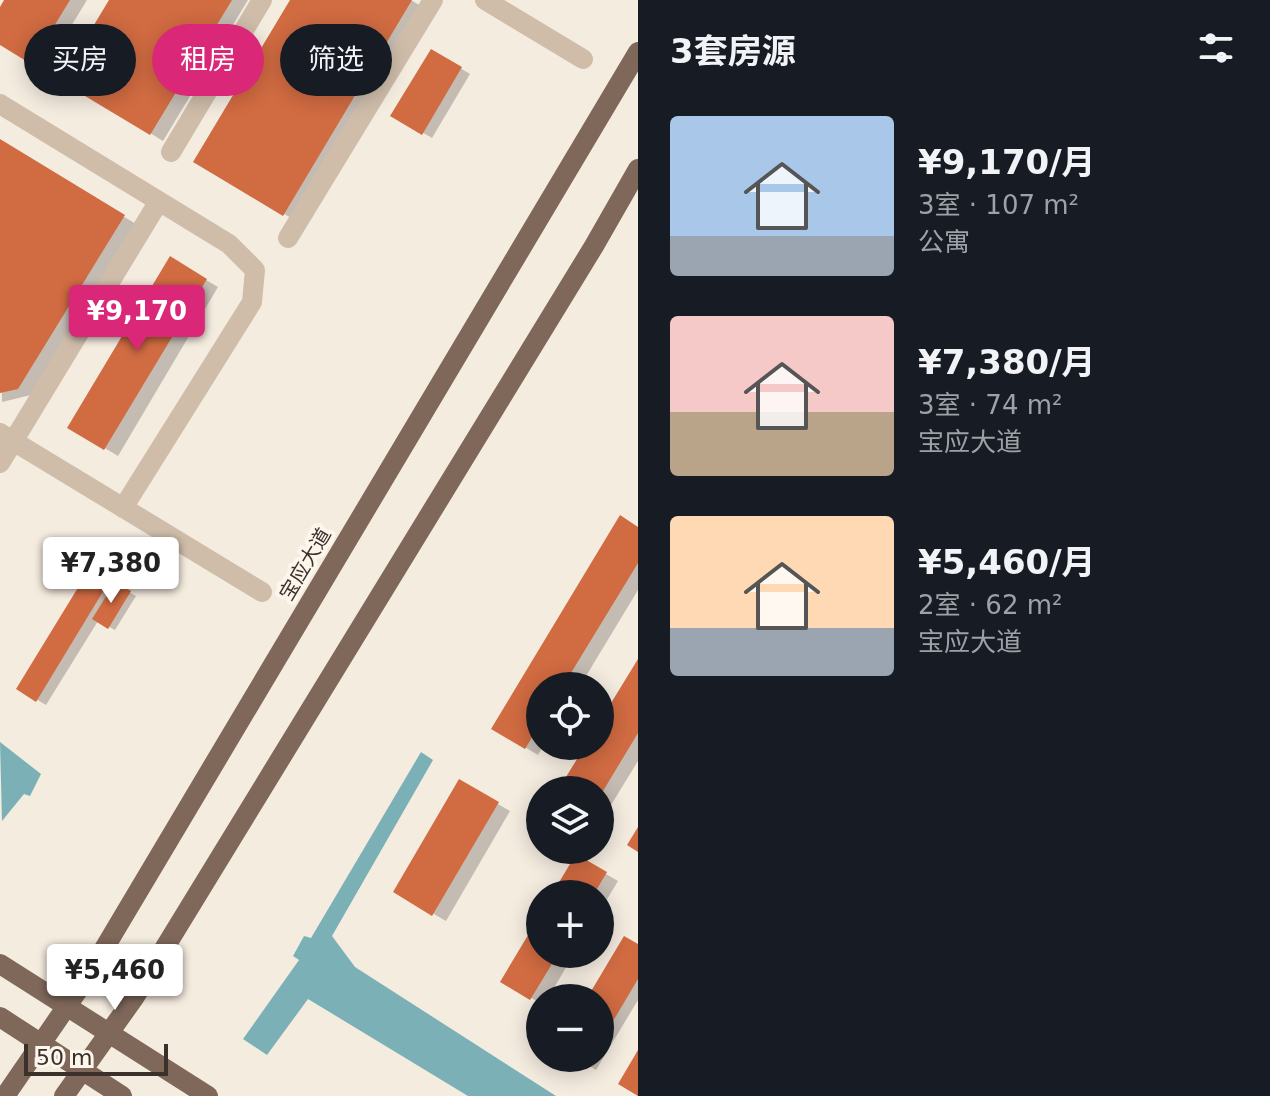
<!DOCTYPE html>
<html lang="zh">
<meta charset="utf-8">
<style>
:root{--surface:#171b24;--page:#242831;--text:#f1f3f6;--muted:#9ea1a6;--accent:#db2777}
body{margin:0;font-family:"DejaVu Sans","Noto Sans SC",sans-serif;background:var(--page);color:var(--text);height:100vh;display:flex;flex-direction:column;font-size:30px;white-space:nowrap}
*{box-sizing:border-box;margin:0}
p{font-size:26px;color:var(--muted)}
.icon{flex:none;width:44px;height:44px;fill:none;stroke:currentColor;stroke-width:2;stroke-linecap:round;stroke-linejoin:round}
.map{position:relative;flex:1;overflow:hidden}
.side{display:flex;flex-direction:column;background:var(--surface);width:632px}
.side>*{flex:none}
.guide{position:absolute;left:24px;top:24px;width:494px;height:72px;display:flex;gap:16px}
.buttons{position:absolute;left:526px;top:672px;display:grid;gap:16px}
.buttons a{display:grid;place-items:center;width:88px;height:88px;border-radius:50%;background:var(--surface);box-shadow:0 4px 20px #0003;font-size:40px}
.scale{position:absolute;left:24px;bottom:20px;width:144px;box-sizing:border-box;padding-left:8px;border:4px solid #3c302a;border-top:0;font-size:22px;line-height:28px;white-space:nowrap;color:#3c302a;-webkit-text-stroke:6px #fcf6ed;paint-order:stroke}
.price{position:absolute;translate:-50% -68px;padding:0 18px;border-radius:8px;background:#fff;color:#222;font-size:26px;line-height:52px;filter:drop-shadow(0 2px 4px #0008)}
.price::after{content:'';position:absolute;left:50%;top:48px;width:24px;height:18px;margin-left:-12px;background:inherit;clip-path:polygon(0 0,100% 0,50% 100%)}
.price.on{background:var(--accent);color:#fff}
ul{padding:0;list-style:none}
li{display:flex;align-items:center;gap:24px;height:200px;padding:0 32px}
li span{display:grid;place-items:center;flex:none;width:224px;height:160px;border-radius:8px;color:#555}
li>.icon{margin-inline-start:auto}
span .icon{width:96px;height:96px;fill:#fffc;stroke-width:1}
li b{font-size:34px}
h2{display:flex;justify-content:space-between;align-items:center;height:96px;padding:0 32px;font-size:34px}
.pill{padding:0 28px;border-radius:36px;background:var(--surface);box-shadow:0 4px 20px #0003;font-size:28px;line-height:72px}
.pill.on{background:var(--accent);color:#fff}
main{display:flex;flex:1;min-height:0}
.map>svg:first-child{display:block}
</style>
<main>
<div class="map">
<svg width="638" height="1096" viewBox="0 0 638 1096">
<rect width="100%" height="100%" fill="#f5ece0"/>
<path fill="#7bb1b6" d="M0,742l41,32 -11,22 -6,-2 -22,27z
M421,752l12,8 -101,176 23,31 201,129h-88l-160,-97 -41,56 -24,-16 56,-79 -6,-4 11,-20 7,2z"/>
<path fill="#0003" d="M6,0h81l-42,69 -45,-27v-32z
M111,0h137l-85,141 -100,-61z
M292,0h119l13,8 -128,213 -101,-60z
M432,51l38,23 -38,64 -39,-23z
M0,141l136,83 -105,171 -29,7z
M170,259l48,28 -100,169 -48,-29z
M638,528v62l-58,96h-40v60h3l-5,9 -45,-27z
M91,571l45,25 -21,34 -17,-9 -52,84 -27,-16z
M638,662v99l-38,62v-33h-40l27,-44h13v-21z
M460,782l50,29 -64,110 -50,-29z
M577,857l41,24 -18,30v-17h-45z
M540,919v35h34l-26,44h-8v5l-37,-22z
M638,946v54l-42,70 -20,-12h24v-60h-11z"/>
<path fill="#d16b42" d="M4,0h66l-39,64 -31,-19v-38z
M109,0h123l-82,135 -90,-54z
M290,0h122l-129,216 -90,-54z
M431,49l31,18 -40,68 -32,-19z
M0,139l125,76 -107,174 -18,4z
M170,256l37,23 -103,171 -37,-22z
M620,515l18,12v36l-75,123h-23v38l-15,25 -34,-20z
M90,568l20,12 -74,122 -20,-13z
M115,582l16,9 -23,38 -16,-10z
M638,659v74l-38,63v-6h-42l27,-44h15v-25z
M459,779l40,23 -67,114 -39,-24z
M638,827v25l-11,-7z
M576,854l31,18 -13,22h-42z
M540,915v39h18l-28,46 -30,-18z
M624,936l14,8v35l-38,64v-45h-13z
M638,1050v46l-20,-12z
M572,1058h19l-5,8z"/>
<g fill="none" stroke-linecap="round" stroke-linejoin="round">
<path stroke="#cfbdaa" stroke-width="20" d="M485,0l98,59
M0,104l229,140 26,26 -3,32 -129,206
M171,152l91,-152
M288,238l145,-238
M0,433l262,159
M0,463l159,-262"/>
<path stroke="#7f685a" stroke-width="20" d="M0,964l208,132
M0,1017l122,79
M5,1096l84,-122 549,-922
M64,1096l70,-98 460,-752 44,-77"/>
</g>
<g text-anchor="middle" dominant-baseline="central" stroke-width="8" stroke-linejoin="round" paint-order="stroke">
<g font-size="20" fill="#3c302a" stroke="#fcf6ed">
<text transform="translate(305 564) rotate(-59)">宝应大道</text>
</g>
</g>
</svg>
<div class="buttons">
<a><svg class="icon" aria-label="locate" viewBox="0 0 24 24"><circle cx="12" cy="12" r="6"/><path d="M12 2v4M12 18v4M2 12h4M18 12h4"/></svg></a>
<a><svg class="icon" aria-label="layers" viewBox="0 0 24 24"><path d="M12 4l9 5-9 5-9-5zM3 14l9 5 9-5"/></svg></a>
<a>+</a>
<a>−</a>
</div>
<div class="scale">50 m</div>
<b class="price on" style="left:137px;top:353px">¥9,170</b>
<b class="price" style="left:111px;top:605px">¥7,380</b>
<b class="price" style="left:115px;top:1012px">¥5,460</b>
<div class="guide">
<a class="pill">买房</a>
<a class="pill on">租房</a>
<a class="pill">筛选</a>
</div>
</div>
<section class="side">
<h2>3套房源<svg class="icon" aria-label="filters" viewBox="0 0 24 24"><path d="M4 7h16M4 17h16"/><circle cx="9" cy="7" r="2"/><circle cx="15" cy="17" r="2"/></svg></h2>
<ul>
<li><span style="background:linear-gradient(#a9c7e8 75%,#9aa5b1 0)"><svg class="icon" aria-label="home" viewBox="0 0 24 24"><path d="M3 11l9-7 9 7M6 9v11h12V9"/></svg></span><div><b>¥9,170/月</b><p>3室 · 107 m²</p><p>公寓</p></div></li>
<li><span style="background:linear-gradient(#f6c9c9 60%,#b9a48a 0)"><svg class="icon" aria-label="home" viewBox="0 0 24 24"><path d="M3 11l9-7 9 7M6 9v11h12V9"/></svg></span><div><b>¥7,380/月</b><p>3室 · 74 m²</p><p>宝应大道</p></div></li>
<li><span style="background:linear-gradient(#ffd9b3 70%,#9aa5b1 0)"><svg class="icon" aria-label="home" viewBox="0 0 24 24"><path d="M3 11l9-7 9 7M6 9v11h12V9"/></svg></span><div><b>¥5,460/月</b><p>2室 · 62 m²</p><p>宝应大道</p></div></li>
</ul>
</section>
</main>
